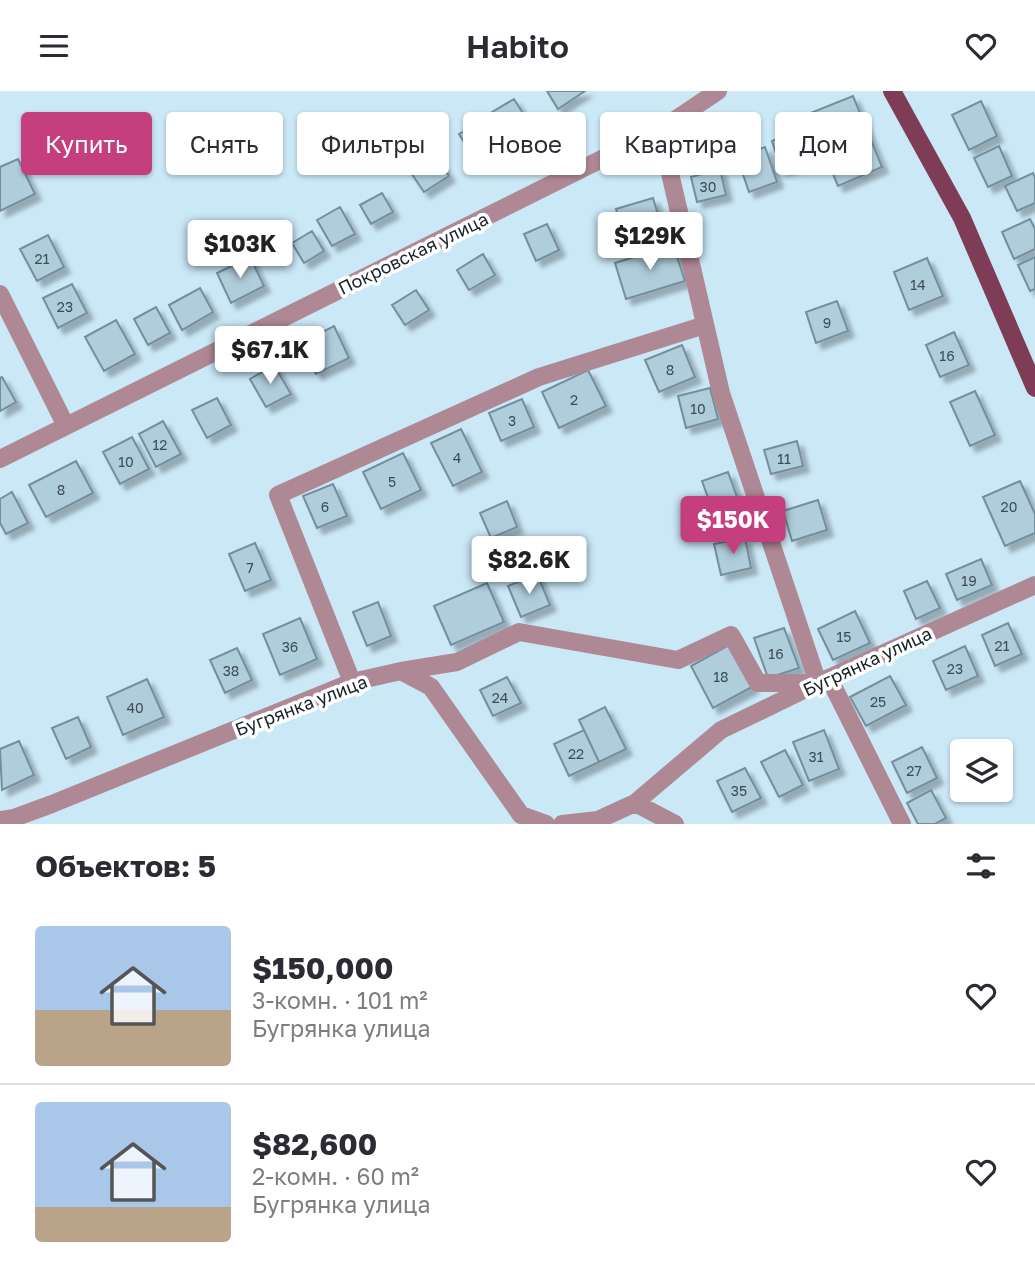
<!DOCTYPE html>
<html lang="ru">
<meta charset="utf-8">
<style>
:root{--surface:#fff;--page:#f7f7f7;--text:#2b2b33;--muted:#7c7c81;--line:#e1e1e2;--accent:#c53e7e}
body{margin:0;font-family:"Golos Text",sans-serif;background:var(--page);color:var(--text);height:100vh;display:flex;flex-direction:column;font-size:26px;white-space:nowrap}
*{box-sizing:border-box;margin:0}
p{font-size:23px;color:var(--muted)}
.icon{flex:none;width:38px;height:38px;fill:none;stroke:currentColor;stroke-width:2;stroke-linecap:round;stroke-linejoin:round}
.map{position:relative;height:733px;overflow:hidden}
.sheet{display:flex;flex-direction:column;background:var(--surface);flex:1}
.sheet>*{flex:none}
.guide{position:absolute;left:21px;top:21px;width:994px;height:63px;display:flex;gap:14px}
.controls{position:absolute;left:950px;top:648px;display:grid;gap:14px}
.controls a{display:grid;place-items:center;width:63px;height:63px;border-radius:7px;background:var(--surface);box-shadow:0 2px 5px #0004;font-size:35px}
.price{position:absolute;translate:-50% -60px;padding:0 16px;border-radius:7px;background:#fff;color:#222;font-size:23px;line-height:46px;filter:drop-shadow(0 2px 4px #0008)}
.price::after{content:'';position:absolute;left:50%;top:42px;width:21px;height:16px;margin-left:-10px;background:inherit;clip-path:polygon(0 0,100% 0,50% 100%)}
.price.on{background:var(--accent);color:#fff}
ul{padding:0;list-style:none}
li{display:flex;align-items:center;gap:21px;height:175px;padding:0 35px}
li+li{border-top:2px solid var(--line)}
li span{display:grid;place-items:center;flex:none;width:196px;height:140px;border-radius:7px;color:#555}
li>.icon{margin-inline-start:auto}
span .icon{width:84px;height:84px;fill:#fffc;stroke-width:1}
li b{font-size:30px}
h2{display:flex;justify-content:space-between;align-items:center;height:84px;padding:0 35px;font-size:30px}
.pill{padding:0 24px;border-radius:7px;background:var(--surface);box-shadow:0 2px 5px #0004;font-size:24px;line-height:63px}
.pill.on{background:var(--accent);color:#fff}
header{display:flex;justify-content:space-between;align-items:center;height:91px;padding:0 35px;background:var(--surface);font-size:32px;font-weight:600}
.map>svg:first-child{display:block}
</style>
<header><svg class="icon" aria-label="menu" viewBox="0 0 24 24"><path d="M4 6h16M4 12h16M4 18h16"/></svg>Habito<svg class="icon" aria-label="heart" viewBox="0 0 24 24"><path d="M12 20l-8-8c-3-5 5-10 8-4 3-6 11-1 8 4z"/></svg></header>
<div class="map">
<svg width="1035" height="733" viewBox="0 0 1035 733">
<defs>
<filter id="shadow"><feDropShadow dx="6" dy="6" stdDeviation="2" flood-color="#0004"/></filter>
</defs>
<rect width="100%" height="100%" fill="#cbe8f7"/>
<path fill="#b0cddc" stroke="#738e9c" stroke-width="2" filter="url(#shadow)" d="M547,0h38l-27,18z
M853,5l29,71 -44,19 -30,-72z
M514,8l17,27 -22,14 -17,-28z
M981,10l16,35 -28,14 -17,-35z
M485,28l18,29 -26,15 -18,-29z
M798,41l10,29 -27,9 -9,-29z
M999,55l13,30 -24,11 -14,-29z
M765,56l12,35 -28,10 -12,-35z
M432,59l17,26 -25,16 -17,-25z
M18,68l17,35 -35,17v-44z
M720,78l6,26 -29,7 -6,-25z
M1033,82l2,5v25l-18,8 -12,-25z
M382,102l11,19 -22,12 -11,-19z
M653,107l10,33 -37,11 -10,-33z
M340,116l15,27 -23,12 -15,-26z
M1030,128l5,10v20l-21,10 -12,-27z
M547,133l12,26 -23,11 -12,-27z
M312,140l12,20 -20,12 -12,-20z
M48,144l16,32 -27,14 -17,-32z
M673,154l12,36 -59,18 -11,-36z
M483,163l12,21 -26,15 -12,-20z
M250,166l14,29 -33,17 -14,-30z
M1035,166v32l-5,2 -12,-26z
M927,167l16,38 -34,14 -15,-38z
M72,193l15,29 -29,15 -15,-30z
M200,197l13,24 -31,18 -13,-25z
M416,199l13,20 -24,15 -13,-20z
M837,210l11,30 -32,12 -10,-31z
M156,216l14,26 -22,12 -14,-26z
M116,229l19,34 -31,17 -19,-34z
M334,235l15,32 -33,16 -15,-31z
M954,241l15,33 -29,12 -14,-32z
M682,254l13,32 -36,15 -14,-32z
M274,274l17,29 -25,13 -16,-28z
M588,279l18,36 -47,22 -17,-36z
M2,286l14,25 -16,9v-33z
M710,297l8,31 -32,9 -8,-32z
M975,300l20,44 -25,11 -20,-44z
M217,307l14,27 -24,13 -15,-28z
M522,308l12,28 -33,14 -12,-28z
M163,330l18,33 -25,13 -17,-33z
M461,338l21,43 -29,14 -22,-43z
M132,346l17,32 -29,15 -17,-32z
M797,350l6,25 -32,8 -7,-24z
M403,362l18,37 -40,19 -18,-37z
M76,370l17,32 -47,24 -17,-32z
M728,381l9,25 -26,9 -9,-25z
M1020,390l15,33v19l-30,13 -22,-49z
M333,393l14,32 -30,12 -14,-32z
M12,401l16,31 -22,11 -6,-11v-24z
M818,409l9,30 -35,11 -9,-30z
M507,410l10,26 -26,11 -11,-25z
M745,447l6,30 -30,7 -7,-31z
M521,448l10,24 -25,10 -10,-25z
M255,452l16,37 -26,11 -16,-37z
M981,468l11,26 -35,15 -11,-26z
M537,483l13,31 -29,12 -13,-31z
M927,490l13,27 -24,11 -12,-28z
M487,492l17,39 -53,23 -17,-39z
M378,511l13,34 -24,10 -14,-34z
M855,520l15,32 -37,17 -15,-31z
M300,527l17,41 -37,16 -17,-41z
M1008,532l14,31 -27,12 -13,-31z
M784,537l15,40 -31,10 -14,-40z
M729,554l23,42 -39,21 -22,-42z
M965,555l13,30 -32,14 -13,-29z
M237,557l15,32 -27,13 -15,-33z
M890,585l16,29 -40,21 -16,-29z
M507,586l14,26 -28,13 -13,-26z
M147,588l17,38 -41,18 -16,-38z
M605,616l21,42 -27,13 -20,-42z
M78,626l13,30 -25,12 -14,-31z
M584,639l15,32 -30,14 -15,-32z
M824,639l15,39 -30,12 -16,-39z
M19,650l15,34 -32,15 -2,-41z
M922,656l15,31 -30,15 -15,-31z
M785,659l18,35 -24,12 -18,-35z
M745,677l16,30 -29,14 -15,-31z
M931,699l15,28 -11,6h-17l-11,-21z"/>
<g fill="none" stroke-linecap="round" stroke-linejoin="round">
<path stroke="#af8896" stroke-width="18" d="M0,203l66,132
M0,368l660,-329 58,-39
M401,580l56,-9 62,-30 159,28 53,-25 27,48h60l-97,-290 -61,-263
M829,587l73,146
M352,591l-74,-187 261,-118 166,-52
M635,712l40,21
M0,729l14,-2 38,-14 300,-122 49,-11 30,16 90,128 25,9
M562,733l36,-4 37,-17 86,-73 97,-47 217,-98"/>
<path stroke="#7e3c57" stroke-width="18" d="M892,0l70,127 73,170"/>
</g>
<g text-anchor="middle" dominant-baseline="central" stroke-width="7" stroke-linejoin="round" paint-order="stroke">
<g font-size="14" fill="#3d4d55">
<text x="708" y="95">30</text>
<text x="42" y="167">21</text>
<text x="918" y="193">14</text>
<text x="65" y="215">23</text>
<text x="827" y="231">9</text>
<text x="947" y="264">16</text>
<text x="670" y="278">8</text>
<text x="574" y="308">2</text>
<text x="698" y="317">10</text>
<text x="512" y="329">3</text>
<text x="160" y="353">12</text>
<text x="457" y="366">4</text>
<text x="784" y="367">11</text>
<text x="126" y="370">10</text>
<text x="392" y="390">5</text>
<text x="61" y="398">8</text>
<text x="325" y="415">6</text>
<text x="1009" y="415">20</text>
<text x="250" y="476">7</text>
<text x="969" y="489">19</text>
<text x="844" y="545">15</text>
<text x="1002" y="554">21</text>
<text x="290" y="555">36</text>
<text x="776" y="562">16</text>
<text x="955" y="577">23</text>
<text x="231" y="579">38</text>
<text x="721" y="585">18</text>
<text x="500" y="606">24</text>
<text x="878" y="610">25</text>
<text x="135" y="616">40</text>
<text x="576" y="662">22</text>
<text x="816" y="665">31</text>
<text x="914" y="679">27</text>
<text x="739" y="699">35</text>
</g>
<g font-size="18" fill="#172228" stroke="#fff">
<text transform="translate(413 162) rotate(-26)">Покровская улица</text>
<text transform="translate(867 570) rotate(-25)">Бугрянка улица</text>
<text transform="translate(301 614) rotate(-21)">Бугрянка улица</text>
</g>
</g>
</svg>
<div class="controls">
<a><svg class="icon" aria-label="layers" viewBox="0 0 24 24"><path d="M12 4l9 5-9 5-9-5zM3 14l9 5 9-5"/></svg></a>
</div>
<b class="price" style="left:650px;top:181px">$129K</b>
<b class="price" style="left:240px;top:189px">$103K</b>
<b class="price" style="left:270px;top:295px">$67.1K</b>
<b class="price on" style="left:733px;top:465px">$150K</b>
<b class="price" style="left:529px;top:505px">$82.6K</b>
<div class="guide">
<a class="pill on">Купить</a>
<a class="pill">Снять</a>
<a class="pill">Фильтры</a>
<a class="pill">Новое</a>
<a class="pill">Квартира</a>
<a class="pill">Дом</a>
</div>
</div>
<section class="sheet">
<h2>Объектов: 5<svg class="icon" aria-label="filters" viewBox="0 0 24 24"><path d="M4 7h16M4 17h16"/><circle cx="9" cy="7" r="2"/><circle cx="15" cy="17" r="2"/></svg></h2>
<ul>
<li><span style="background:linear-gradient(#a9c7e8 60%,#b9a48a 0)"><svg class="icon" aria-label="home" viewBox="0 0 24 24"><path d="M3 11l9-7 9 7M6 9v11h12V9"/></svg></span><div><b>$150,000</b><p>3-комн. · 101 m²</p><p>Бугрянка улица</p></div><svg class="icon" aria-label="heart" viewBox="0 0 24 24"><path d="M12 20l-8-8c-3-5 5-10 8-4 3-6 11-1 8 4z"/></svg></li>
<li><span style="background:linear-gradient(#a9c7e8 75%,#b9a48a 0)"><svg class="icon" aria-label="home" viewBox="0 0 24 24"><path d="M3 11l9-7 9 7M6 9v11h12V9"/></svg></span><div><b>$82,600</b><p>2-комн. · 60 m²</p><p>Бугрянка улица</p></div><svg class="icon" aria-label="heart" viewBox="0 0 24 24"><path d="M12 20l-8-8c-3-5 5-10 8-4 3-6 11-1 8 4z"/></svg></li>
</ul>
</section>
